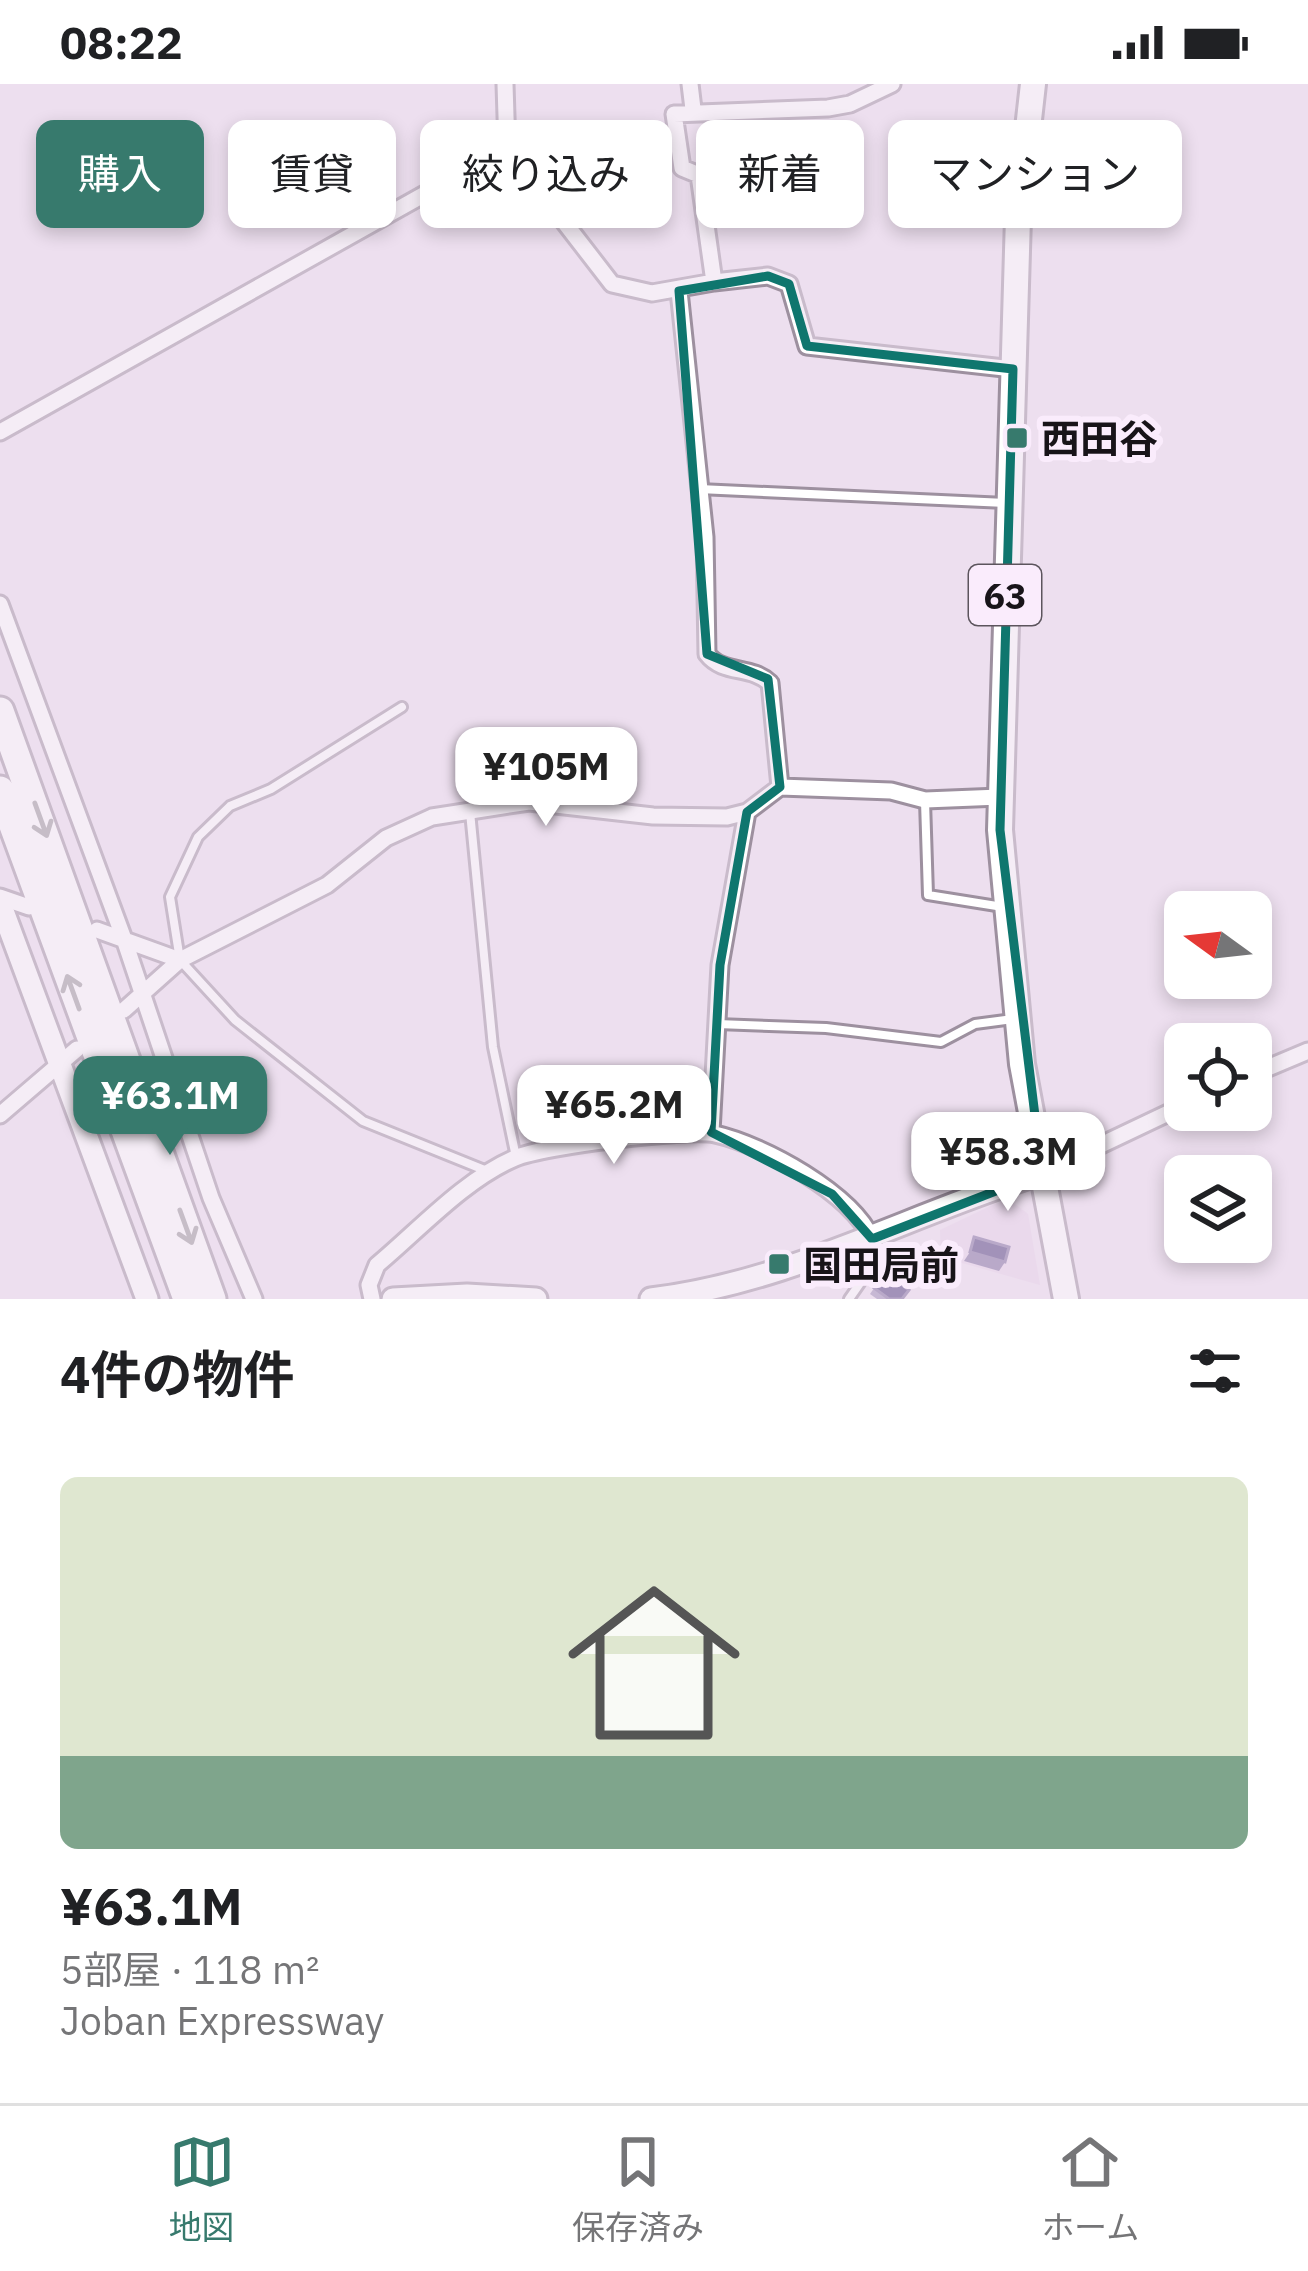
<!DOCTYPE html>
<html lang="ja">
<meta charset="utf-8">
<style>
:root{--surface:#fff;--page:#f2f2f2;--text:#202124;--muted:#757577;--line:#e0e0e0;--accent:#377a6d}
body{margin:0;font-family:"IBM Plex Sans","Noto Sans JP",sans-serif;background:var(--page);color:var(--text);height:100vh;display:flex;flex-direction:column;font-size:45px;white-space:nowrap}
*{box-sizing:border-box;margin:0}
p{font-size:39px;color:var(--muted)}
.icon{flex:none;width:66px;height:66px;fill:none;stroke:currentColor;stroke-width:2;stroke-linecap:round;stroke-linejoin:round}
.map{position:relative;height:1215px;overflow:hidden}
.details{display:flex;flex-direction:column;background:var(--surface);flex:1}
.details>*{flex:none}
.top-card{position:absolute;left:36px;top:36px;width:1236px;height:108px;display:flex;gap:24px}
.needle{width:78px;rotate:285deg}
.buttons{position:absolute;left:1164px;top:807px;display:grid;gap:24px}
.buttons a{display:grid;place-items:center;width:108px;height:108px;border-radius:18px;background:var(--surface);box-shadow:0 6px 18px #0003;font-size:60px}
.price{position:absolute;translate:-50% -102px;padding:0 27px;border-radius:24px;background:#fff;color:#222;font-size:39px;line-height:78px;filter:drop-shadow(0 3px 6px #0008)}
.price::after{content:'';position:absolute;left:50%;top:72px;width:36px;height:27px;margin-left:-18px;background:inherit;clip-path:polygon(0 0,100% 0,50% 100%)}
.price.current{background:var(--accent);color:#fff}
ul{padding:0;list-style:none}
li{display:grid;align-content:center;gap:24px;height:636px;padding:0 60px}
li span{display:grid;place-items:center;height:372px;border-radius:18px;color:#555}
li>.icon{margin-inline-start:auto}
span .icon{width:216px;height:216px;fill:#fffc;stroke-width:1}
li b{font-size:51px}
h2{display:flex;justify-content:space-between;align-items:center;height:144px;padding:0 60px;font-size:51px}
.tag{padding:0 42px;border-radius:18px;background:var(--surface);box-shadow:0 6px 18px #0003;font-size:42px;line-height:108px}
.tag.current{background:var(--accent);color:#fff}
.status{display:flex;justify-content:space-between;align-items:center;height:84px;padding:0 60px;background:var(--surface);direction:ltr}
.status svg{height:33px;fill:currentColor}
.dock{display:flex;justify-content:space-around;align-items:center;height:168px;border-top:3px solid var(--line);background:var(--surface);font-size:33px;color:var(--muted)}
.dock a{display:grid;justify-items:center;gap:6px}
.dock .current{color:var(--accent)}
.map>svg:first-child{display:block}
</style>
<div class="status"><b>08:22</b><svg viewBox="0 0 49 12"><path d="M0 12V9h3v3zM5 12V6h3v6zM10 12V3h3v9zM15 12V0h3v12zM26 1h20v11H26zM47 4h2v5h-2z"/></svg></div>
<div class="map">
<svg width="1308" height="1215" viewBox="0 0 1308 1215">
<rect width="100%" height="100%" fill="#eddfef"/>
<path fill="#e6d3e9" d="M1007,1114l21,16 12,71 -99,-28 -1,-27z"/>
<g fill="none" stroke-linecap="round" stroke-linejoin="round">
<defs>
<path id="lane" d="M699,405l307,14
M402,623l-131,82 -41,17 -32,31 -28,60 10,63 55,60 128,101 124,50
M925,717l3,94 75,12
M470,728l23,235 23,110
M717,940l109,4 115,14 34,-18 38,-5
M849,1215l23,-33v-26"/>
<path id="street" d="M505,0l2,64 105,136 40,9 62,-11
M690,0l3,25
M892,0l-42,20 -22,4 -154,6 8,54 17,7 15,107 54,-6 21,8 18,62 206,23
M679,207l26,246 2,117c16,21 44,11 63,29l10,104
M0,348l507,-284
M0,520l124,335 87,259 43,101
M0,813l29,10
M97,846l83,30
M124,926l56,-50 147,-75 59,-47 46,-21 97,-15 124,14 74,1 20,-5 33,-25 111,4 34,9 75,-3
M1251,991l57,-24
M0,1031l77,-66
M711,1048l9,-167 27,-153
M1042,1089l143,-68
M372,1215l-3,-14 8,-20c43,-36 87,-85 138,-107 28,-12 173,-30 200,-24 49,11 136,59 157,105"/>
<path id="secondary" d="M0,819l147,396
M393,1215l74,-4 69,4
M651,1215c140,-17 258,-85 391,-126"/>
<path id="primary" d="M1033,0l-15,133 -18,613 22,234 44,235"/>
<path id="highway" d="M0,627l212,588
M0,706l187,509"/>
</defs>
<use href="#lane" stroke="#9d909f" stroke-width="14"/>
<use href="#street" stroke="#9d909f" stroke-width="21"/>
<use href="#secondary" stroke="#9d909f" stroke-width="27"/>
<use href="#primary" stroke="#9d909f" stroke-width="30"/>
<use href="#highway" stroke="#9d909f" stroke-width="33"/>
<use href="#lane" stroke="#fff" stroke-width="8"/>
<use href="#street" stroke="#fff" stroke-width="15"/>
<use href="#secondary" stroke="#fff" stroke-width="21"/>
<use href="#primary" stroke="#fff" stroke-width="24"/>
<use href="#highway" stroke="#fff" stroke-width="27"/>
</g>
<path fill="#9a8bb4" d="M885,1188l17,27h-25l-7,-5z"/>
<path fill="#7a699c" d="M970,1168l35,10 -6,9 -35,-10z"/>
<path fill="#483778" stroke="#7a699c" stroke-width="3" d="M974,1153l35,10 -4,15 -35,-10z
M885,1188l24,18 -7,9h-13l-15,-11z"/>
<defs><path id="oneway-shaft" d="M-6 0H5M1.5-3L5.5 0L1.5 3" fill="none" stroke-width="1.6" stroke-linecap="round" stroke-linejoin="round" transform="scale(3)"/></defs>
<g stroke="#979598">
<use href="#oneway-shaft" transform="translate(41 736) rotate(70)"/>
<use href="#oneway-shaft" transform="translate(73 908) rotate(-110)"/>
<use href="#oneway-shaft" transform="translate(186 1143) rotate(70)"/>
</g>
<path d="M0 0H1308V1215H0ZM768,192l21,8 18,62 206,23 -13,461 42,343 -170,66 -40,-45 -121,-62 9,-167 27,-153 33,-25 -12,-108 -61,-25 -28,-363z" fill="#eddfef" fill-opacity=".55" fill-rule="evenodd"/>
<path fill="none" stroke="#0f766e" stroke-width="9" stroke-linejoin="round" d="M768,192l21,8 18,62 206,23 -13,461 42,343 -170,66 -40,-45 -121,-62 9,-167 27,-153 33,-25 -12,-108 -61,-25 -28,-363z"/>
<g fill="#377a6d" stroke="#faecfc" stroke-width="4.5">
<rect x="1005" y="342" width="24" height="24" rx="6"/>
<rect x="767" y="1168" width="24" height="24" rx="6"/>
</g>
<g text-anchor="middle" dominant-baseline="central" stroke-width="12" stroke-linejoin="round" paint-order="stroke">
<rect fill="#faecfc" stroke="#5c555d" stroke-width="3" x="969" y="481" width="72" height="60" rx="9"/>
<g font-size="36" font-weight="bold" fill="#181419">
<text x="1005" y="511">63</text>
</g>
<g font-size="39" font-weight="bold" fill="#181419" stroke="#faecfc" text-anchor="start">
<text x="1041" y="354">西田谷</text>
<text x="803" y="1180">国田局前</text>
</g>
</g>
</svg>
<div class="buttons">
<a><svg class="needle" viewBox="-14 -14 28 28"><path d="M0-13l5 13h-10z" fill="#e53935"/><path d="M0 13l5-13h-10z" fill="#757577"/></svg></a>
<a><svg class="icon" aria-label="locate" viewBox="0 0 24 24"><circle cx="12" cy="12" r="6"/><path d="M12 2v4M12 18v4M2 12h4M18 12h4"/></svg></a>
<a><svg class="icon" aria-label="layers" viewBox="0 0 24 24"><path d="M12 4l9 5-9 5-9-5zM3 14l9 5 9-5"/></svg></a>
</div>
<b class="price" style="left:546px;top:745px">¥105M</b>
<b class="price current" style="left:170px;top:1074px">¥63.1M</b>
<b class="price" style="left:614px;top:1083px">¥65.2M</b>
<b class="price" style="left:1008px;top:1130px">¥58.3M</b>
<div class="top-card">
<a class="tag current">購入</a>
<a class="tag">賃貸</a>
<a class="tag">絞り込み</a>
<a class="tag">新着</a>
<a class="tag">マンション</a>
</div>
</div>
<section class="details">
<h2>4件の物件<svg class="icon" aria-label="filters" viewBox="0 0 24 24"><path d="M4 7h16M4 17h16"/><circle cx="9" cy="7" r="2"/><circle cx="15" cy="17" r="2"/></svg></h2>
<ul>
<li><span style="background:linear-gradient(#dfe7d0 75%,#7fa58c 0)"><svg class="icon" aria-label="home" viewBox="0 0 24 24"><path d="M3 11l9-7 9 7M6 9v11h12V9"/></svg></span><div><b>¥63.1M</b><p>5部屋 · 118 m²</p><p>Joban Expressway</p></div></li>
</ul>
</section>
<nav class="dock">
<a class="current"><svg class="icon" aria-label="map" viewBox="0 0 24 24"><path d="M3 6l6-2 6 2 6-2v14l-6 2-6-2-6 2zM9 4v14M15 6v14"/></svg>地図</a>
<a><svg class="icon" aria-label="saved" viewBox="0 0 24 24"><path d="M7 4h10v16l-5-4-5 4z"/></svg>保存済み</a>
<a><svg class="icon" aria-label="home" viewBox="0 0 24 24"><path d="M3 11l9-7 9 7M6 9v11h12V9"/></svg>ホーム</a>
</nav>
